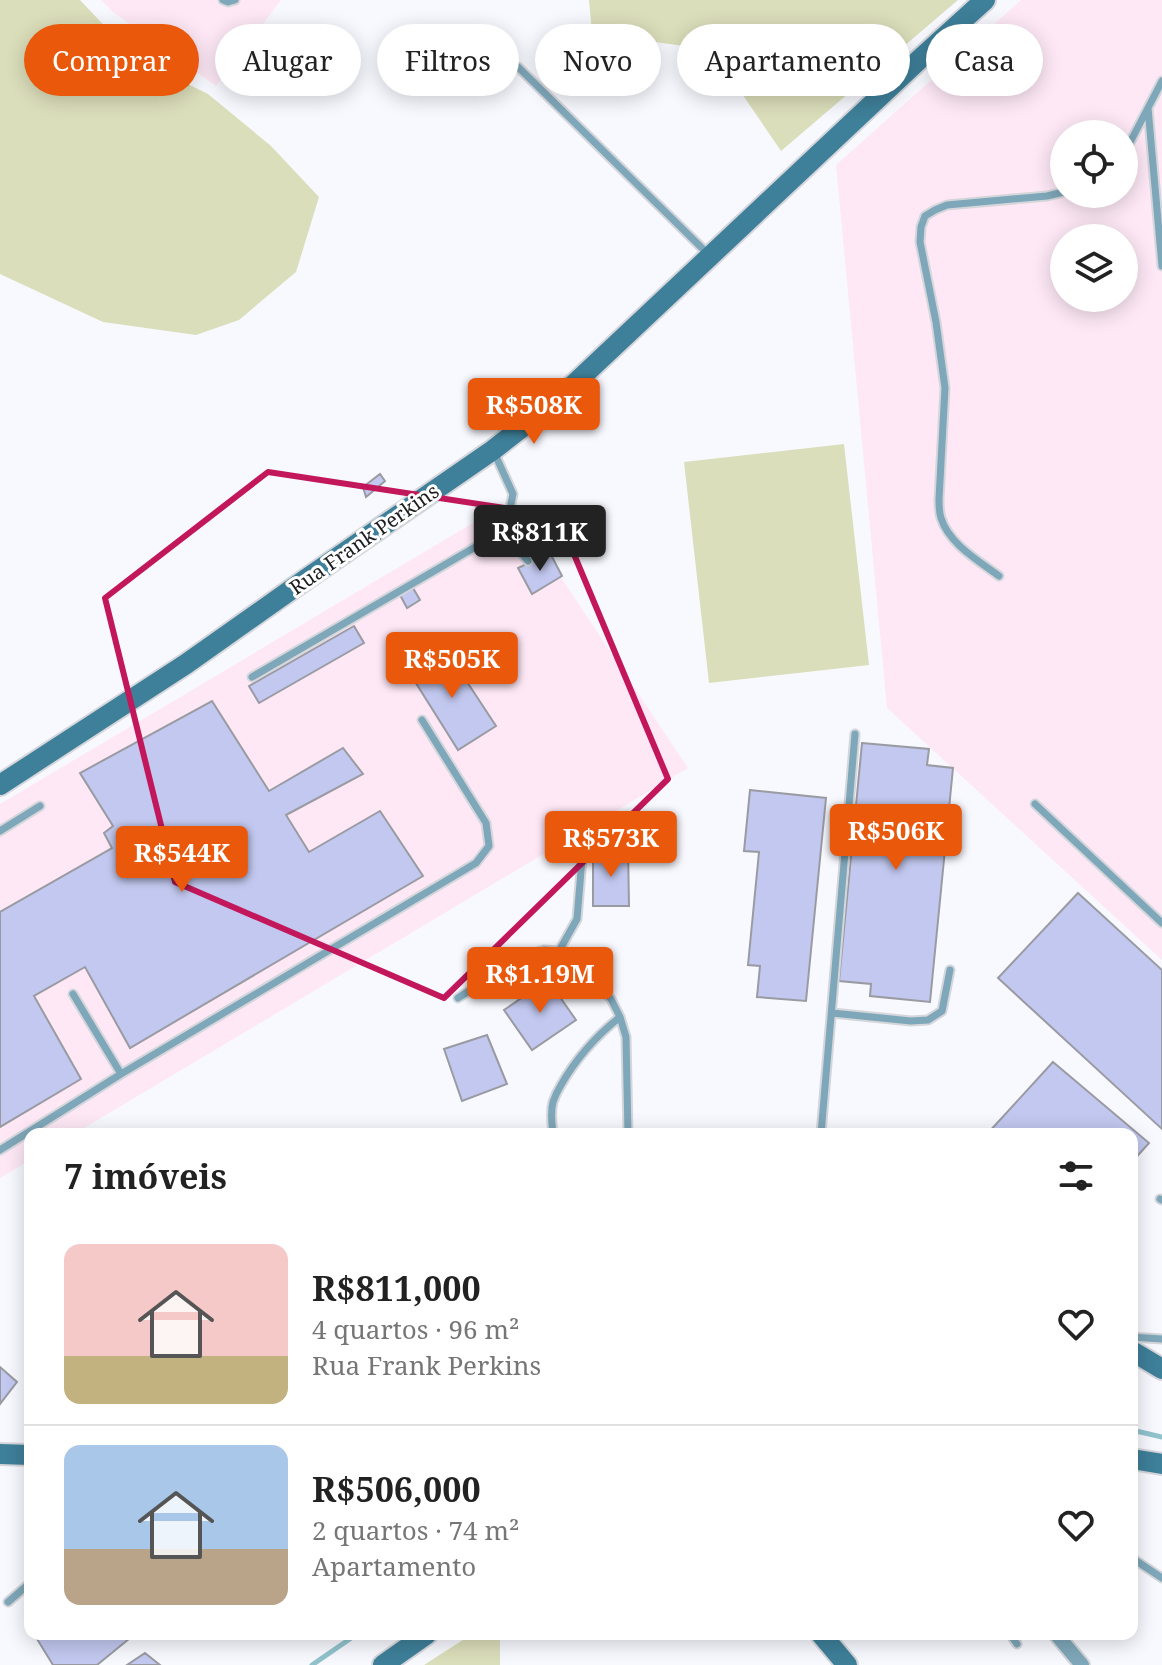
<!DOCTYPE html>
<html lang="pt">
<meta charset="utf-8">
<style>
:root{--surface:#fff;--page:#f6f6f6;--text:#222;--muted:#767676;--line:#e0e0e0;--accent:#ea580c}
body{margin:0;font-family:"Noto Serif",serif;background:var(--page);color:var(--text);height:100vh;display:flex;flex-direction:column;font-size:30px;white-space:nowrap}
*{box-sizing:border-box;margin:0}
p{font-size:26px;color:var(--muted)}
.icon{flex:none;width:44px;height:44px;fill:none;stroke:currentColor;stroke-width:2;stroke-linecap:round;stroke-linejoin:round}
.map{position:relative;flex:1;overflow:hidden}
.drawer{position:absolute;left:24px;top:1128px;width:1114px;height:512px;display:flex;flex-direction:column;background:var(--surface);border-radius:16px;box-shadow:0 4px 20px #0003}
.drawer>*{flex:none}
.guide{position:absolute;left:24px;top:24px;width:1114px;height:72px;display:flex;gap:16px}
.fabs{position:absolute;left:1050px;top:120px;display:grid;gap:16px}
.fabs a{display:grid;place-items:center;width:88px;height:88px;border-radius:50%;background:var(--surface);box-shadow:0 4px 20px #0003;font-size:40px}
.price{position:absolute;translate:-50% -68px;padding:0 18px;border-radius:8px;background:var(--accent);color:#fff;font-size:26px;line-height:52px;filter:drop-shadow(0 2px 4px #0008)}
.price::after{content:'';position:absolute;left:50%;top:48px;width:24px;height:18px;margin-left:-12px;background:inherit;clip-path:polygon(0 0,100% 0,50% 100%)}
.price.selected{background:#222;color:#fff}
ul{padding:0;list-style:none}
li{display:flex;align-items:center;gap:24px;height:200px;padding:0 40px}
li+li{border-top:2px solid var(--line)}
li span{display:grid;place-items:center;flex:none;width:224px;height:160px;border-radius:16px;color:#555}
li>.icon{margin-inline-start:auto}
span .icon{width:96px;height:96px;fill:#fffc;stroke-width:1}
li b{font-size:34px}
h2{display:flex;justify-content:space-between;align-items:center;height:96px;padding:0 40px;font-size:34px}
.pill{padding:0 28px;border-radius:36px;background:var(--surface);box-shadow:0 4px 20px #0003;font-size:28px;line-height:72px}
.pill.selected{background:var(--accent);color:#fff}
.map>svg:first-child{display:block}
</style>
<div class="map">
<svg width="1162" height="1665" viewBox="0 0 1162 1665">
<rect width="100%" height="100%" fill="#f8f9ff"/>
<path fill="#fee8f6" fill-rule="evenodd" d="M101,0h180l-65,86 -103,-74z
M1021,0h141v960l-275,-252 -51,-543zM1064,134h60v60h-60zM1064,238h60v60h-60z
M510,501l178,267 -614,366h-44v26l-30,18v-374z"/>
<path fill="#dbdeba" d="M0,0h80l55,58 73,36 63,52 48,51 -23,75 -57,48 -43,15 -93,-13 -103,-48z
M589,0h369l-177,151 -69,-101 -120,-17z
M844,444l25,221 -160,18 -25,-221z
M472,1634h28v31h-76z"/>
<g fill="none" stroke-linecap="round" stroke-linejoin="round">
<path stroke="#91c3cd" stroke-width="5" d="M1132,1430l30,7
M312,1665l45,-31"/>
</g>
<path fill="#c2c8ef" stroke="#9a9ba2" stroke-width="2" d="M380,474l5,7 -19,16 -3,-10z
M550,553l12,23 -30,18 -14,-26z
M413,588l7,12 -13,8 -7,-13z
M354,626l10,17 -105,60 -10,-17z
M446,650l50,76 -38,24 -49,-78z
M212,701l57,90 74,-43 20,26 -77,41 23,37 71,-41 43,65 -293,172 -45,-81 -51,29 47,83 -81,48v-215l112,-64 -8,-15 9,-7 -33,-53z
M862,743l67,6 -2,16 26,3 -23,234 -60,-6 1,-12 -32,-3z
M750,790l76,8 -20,203 -49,-4 3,-31 -12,-1 11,-113 -15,-1z
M628,847l1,59h-36v-50z
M1078,893l84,77v159l-164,-151z
M548,980l28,40 -44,30 -28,-40z
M487,1035l20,49 -45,17 -18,-52z
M1053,1062l96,81 -17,19v-28h-145z
M0,1367l17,15 -17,22z
M34,1634h101l-38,31h-44z
M145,1653l15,12h-33z"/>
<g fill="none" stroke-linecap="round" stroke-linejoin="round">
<defs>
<path id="lane" d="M223,0l5,2 7,-2
M518,67l189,186
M1148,108l14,158
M1124,154l38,-73
M497,534l18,11 13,16
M999,576c-20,-15 -50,-32 -58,-58 -2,-6 -2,-13 -2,-19l6,-111 -9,-66 -16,-80 1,-15 4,-11 10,-6 12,-5 100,-9 17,-4
M252,677l249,-145 8,-19 4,-19 -19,-42
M1035,804l127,119
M0,831l40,-25
M559,951l18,-32 5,-60 3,-3 27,-10
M73,994l48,80
M458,998l62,-40 24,-8 15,1 12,8 21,19 19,21 9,18 6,20 2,97
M832,1013l79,8 17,-1 14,-9 8,-41
M553,1134c-1,-11 -3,-21 0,-32 2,-6 5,-12 8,-17 16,-28 35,-49 59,-68
M821,1134l34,-400
M0,1150l121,-76 355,-211 13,-17 -3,-23 -64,-103
M1160,1199l2,1
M1132,1337l30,2
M1132,1558l30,20
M8,1602l22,-19
M1010,1634l7,10"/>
<path id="street" d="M1056,1634l26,31"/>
<path id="secondary" d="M0,785l186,-121 123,-87 184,-127 63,-49 366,-344 63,-57
M1132,1351l30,18
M0,1454l30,1
M1132,1459l30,5
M821,1634l26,31
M383,1665l44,-31"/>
</defs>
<use href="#lane" stroke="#d5d6db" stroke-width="11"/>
<use href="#street" stroke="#d5d6db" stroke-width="18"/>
<use href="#secondary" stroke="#d5d6db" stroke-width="24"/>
<use href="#lane" stroke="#7ea7b9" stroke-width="7"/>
<use href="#street" stroke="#7ea7b9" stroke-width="14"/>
<use href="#secondary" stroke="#3e7f99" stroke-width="20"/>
</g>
<path fill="none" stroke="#c2185b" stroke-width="6" stroke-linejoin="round" d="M268,472l290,44 110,263 -224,219 -269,-116 -70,-284z"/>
<g text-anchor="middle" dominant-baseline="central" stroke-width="6" stroke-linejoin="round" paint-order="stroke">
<g font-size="20" fill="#1c1d1f" stroke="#fff">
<text transform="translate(364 539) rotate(-35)">Rua Frank Perkins</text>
</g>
</g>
</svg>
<div class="fabs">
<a><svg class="icon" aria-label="locate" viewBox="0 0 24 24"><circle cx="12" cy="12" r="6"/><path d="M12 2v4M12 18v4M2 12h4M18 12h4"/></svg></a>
<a><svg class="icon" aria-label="layers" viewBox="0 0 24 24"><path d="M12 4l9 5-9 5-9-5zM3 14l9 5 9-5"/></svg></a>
</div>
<b class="price" style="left:534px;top:446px">R$508K</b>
<b class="price selected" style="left:540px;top:573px">R$811K</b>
<b class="price" style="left:452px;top:700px">R$505K</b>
<b class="price" style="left:896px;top:872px">R$506K</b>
<b class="price" style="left:611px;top:879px">R$573K</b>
<b class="price" style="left:182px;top:894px">R$544K</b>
<b class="price" style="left:540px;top:1015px">R$1.19M</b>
<div class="guide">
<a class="pill selected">Comprar</a>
<a class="pill">Alugar</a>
<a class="pill">Filtros</a>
<a class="pill">Novo</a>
<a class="pill">Apartamento</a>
<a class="pill">Casa</a>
</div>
<section class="drawer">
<h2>7 imóveis<svg class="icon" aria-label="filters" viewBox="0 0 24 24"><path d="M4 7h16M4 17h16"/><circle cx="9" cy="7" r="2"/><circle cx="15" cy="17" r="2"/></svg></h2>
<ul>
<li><span style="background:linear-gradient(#f6c9c9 70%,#c2b280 0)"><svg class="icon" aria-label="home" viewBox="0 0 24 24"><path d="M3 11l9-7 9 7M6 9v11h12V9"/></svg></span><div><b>R$811,000</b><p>4 quartos · 96 m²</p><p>Rua Frank Perkins</p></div><svg class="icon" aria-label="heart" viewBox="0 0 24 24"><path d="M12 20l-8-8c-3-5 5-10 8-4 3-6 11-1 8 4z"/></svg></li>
<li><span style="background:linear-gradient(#a9c7e8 65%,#b9a48a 0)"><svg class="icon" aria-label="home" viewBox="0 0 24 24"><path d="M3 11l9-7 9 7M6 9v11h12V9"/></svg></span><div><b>R$506,000</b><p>2 quartos · 74 m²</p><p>Apartamento</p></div><svg class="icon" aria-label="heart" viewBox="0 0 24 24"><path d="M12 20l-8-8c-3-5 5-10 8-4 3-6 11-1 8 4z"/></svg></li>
</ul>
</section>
</div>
